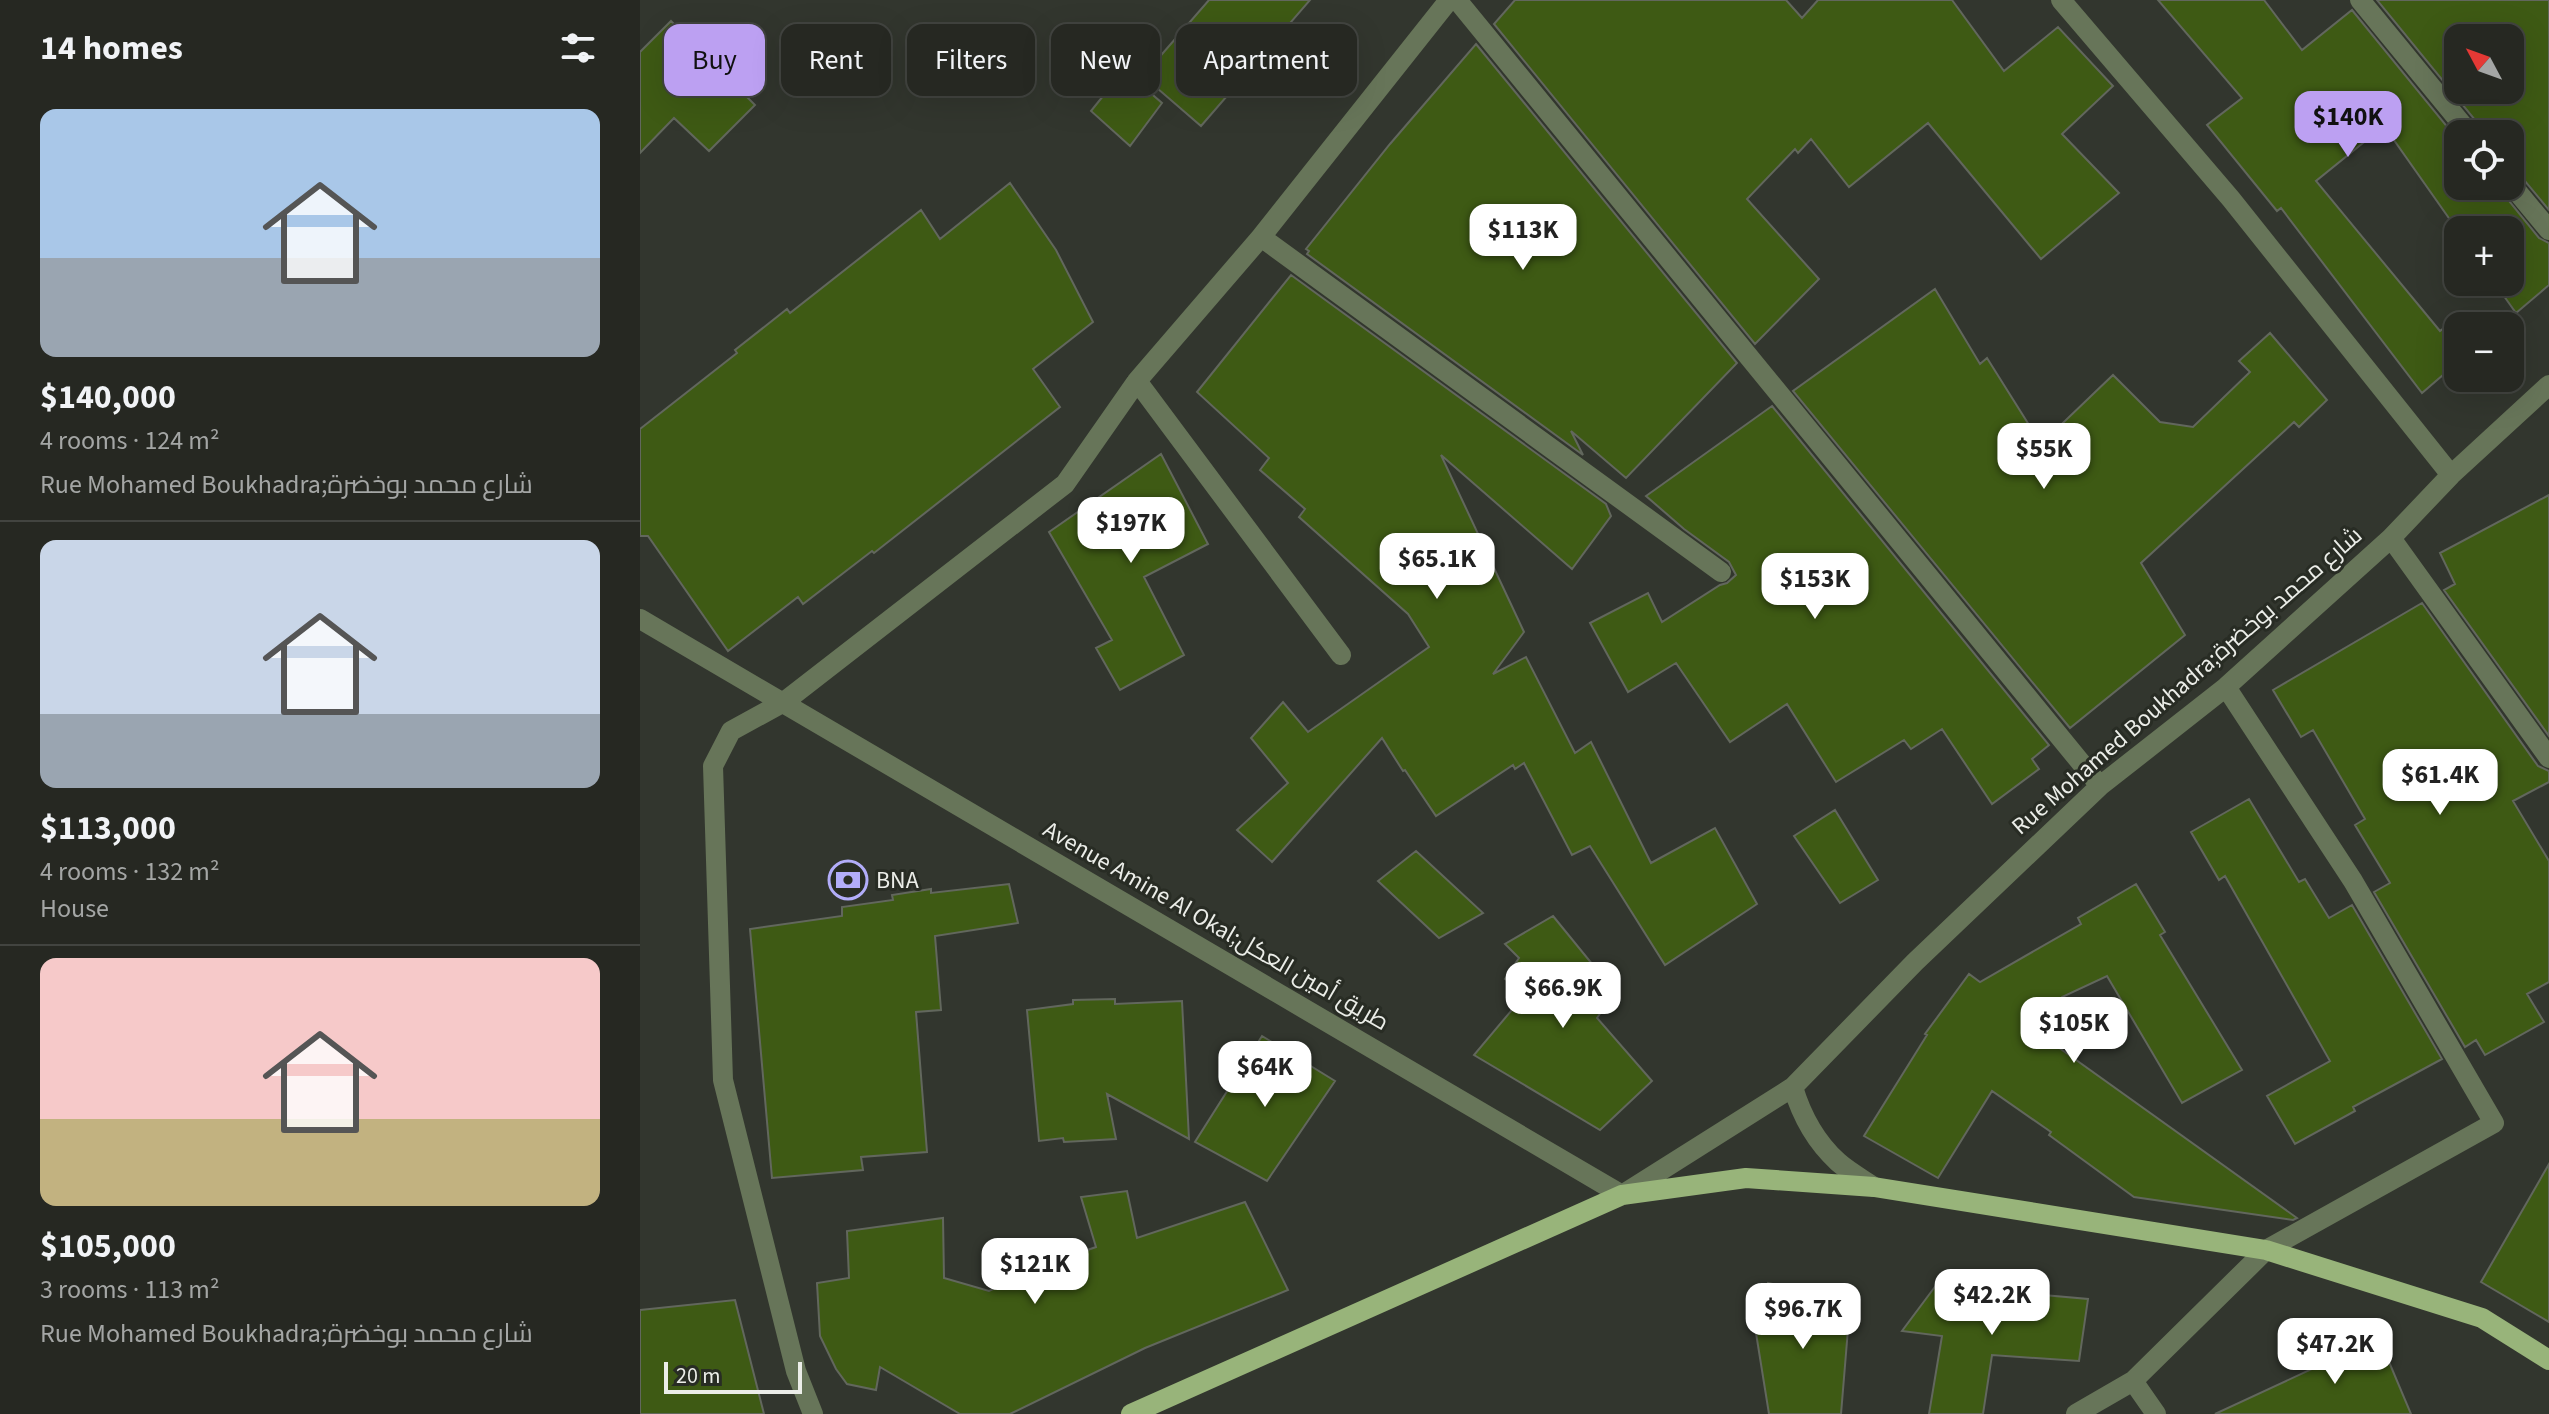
<!DOCTYPE html>
<meta charset="utf-8">
<style>
:root{--surface:#262822;--page:#2e302a;--text:#f1f3f6;--muted:#a4a6a5;--line:#424440;--accent:#bca0f2}
body{margin:0;font-family:"Source Sans 3",Cairo,sans-serif;background:var(--page);color:var(--text);height:100vh;display:flex;flex-direction:column;font-size:30px;white-space:nowrap}
*{box-sizing:border-box;margin:0}
p{font-size:26px;color:var(--muted)}
.icon{flex:none;width:44px;height:44px;fill:none;stroke:currentColor;stroke-width:2;stroke-linecap:round;stroke-linejoin:round}
.map{position:relative;flex:1;overflow:hidden}
.details{display:flex;flex-direction:column;background:var(--surface);width:640px}
.details>*{flex:none}
.top-card{position:absolute;left:24px;top:24px;width:760px;height:72px;display:flex;gap:16px}
.needle{width:52px;rotate:311deg}
.buttons{position:absolute;left:1804px;top:24px;display:grid;gap:16px}
.buttons a{display:grid;place-items:center;width:80px;height:80px;border-radius:16px;background:var(--surface);box-shadow:0 8px 32px #0002,0 0 0 2px var(--line);font-size:40px}
.scale{position:absolute;left:24px;bottom:20px;width:138px;box-sizing:border-box;padding-left:8px;border:4px solid #ebede8;border-top:0;font-size:22px;line-height:28px;white-space:nowrap;color:#ebede8;-webkit-text-stroke:6px #282c24;paint-order:stroke}
.price{position:absolute;translate:-50% -68px;padding:0 18px;border-radius:16px;background:#fff;color:#222;font-size:26px;line-height:52px;filter:drop-shadow(0 2px 4px #0008)}
.price::after{content:'';position:absolute;left:50%;top:48px;width:24px;height:18px;margin-left:-12px;background:inherit;clip-path:polygon(0 0,100% 0,50% 100%)}
.price.on{background:var(--accent);color:#111}
ul{padding:0;list-style:none}
li{display:grid;align-content:center;gap:16px;height:424px;padding:0 40px}
li+li{border-top:2px solid var(--line)}
li span{display:grid;place-items:center;height:248px;border-radius:16px;color:#555}
li>.icon{margin-inline-start:auto}
span .icon{width:144px;height:144px;fill:#fffc;stroke-width:1}
li b{font-size:34px}
h2{display:flex;justify-content:space-between;align-items:center;height:96px;padding:0 40px;font-size:34px}
.pill{padding:0 28px;border-radius:16px;background:var(--surface);box-shadow:0 8px 32px #0002,0 0 0 2px var(--line);font-size:28px;line-height:72px}
.pill.on{background:var(--accent);color:#111}
main{display:flex;flex:1;min-height:0}
.map>svg:first-child{display:block}
</style>
<main>
<section class="details">
<h2>14 homes<svg class="icon" aria-label="filters" viewBox="0 0 24 24"><path d="M4 7h16M4 17h16"/><circle cx="9" cy="7" r="2"/><circle cx="15" cy="17" r="2"/></svg></h2>
<ul>
<li><span style="background:linear-gradient(#a9c7e8 60%,#9aa5b1 0)"><svg class="icon" aria-label="home" viewBox="0 0 24 24"><path d="M3 11l9-7 9 7M6 9v11h12V9"/></svg></span><div><b>$140,000</b><p>4 rooms · 124 m²</p><p>Rue Mohamed Boukhadra;شارع محمد بوخضرة</p></div></li>
<li><span style="background:linear-gradient(#c9d6e8 70%,#9aa5b1 0)"><svg class="icon" aria-label="home" viewBox="0 0 24 24"><path d="M3 11l9-7 9 7M6 9v11h12V9"/></svg></span><div><b>$113,000</b><p>4 rooms · 132 m²</p><p>House</p></div></li>
<li><span style="background:linear-gradient(#f6c9c9 65%,#c2b280 0)"><svg class="icon" aria-label="home" viewBox="0 0 24 24"><path d="M3 11l9-7 9 7M6 9v11h12V9"/></svg></span><div><b>$105,000</b><p>3 rooms · 113 m²</p><p>Rue Mohamed Boukhadra;شارع محمد بوخضرة</p></div></li>
</ul>
</section>
<div class="map">
<svg width="1909" height="1414" viewBox="0 0 1909 1414">
<rect width="100%" height="100%" fill="#32362e"/>
<path fill="#3e5a14" stroke="#62675d" stroke-width="2" fill-rule="evenodd" d="M569,0h101l-109,126 -58,-50z
M875,0h271l16,18 16,-18h134l52,71 54,-44 55,59 -51,48 57,59 -78,66 -113,-136 -79,64 -38,-48 -13,14 -3,-4 -48,50 72,80 -64,65 -261,-320z
M1518,0h106l38,50 50,-40 106,130v46h39l42,52 10,5v42l-33,28 -22,-31h16v-52l-52,1 -74,-105 -68,55 124,150 18,-14v45l-36,31 -141,-185 -4,3 -70,-86 35,-27z
M1737,0h172v210l-29,-35 -10,-5v-36h-27l-3,-8zM1818,38h52v52h-52z
M31,21l84,84 -46,46 -35,-33 -34,35v-101z
M836,44l261,319 -111,115 -55,-47 12,24 -276,-201 2,-3 -3,-2 84,-105z
M484,70l38,33 -32,43 -39,-35z
M370,183l46,67 37,72 -60,47 27,38 -186,146 -2,-2 -69,53 -5,-7 -70,54 -80,-115h-8v-107l97,-76 -2,-3 52,-41 3,4 131,-103 19,29z
M651,275l315,229 5,12 -39,53 -131,-114 83,177 -31,42 33,-17 49,96 16,-11 60,121 64,-35 42,76 -92,61 -75,-119 -18,9 -48,-92 -9,6 -2,-4 -77,51 -31,-46 -2,1 -21,-33 -110,124 -35,-32 51,-47 -37,-45 32,-36 25,30 121,-85 -21,-33 -109,-97 6,-8 -45,-39 9,-12 -72,-66z
M1295,289l45,75 7,-6 54,86 72,-69 47,47 33,5 57,-55 -11,-11 31,-28 57,67 -28,27 -5,-5 -153,141 44,72 -115,93 -277,-337z
M1132,406l277,339 -17,14 7,10 -47,35 -50,-75 -31,20 -7,-9 -68,42 -49,-78 -57,38 -54,-79 -48,29 -38,-69 58,-30 14,29 58,-37 7,-2 9,-8 -7,-13 -45,-33 -38,-33z
M521,454l47,90 -64,33 40,78 -64,35 -24,-42 16,-8 -63,-108z
M1909,495v241l-105,-146 11,-6 -15,-31z
M1782,603l116,163 11,5v11l-36,19 36,60v121l-22,12 17,28 -59,33 -9,-15 -11,7 -91,-155 16,-9 -35,-58 10,-6 -52,-89 -12,7 -28,-47z
M1609,799l50,83 6,-3 24,39 23,-13 90,154 -89,48 2,4 -60,33 -28,-48 63,-35 -105,-185 -6,4 -28,-48z
M1195,810l43,70 -38,23 -46,-67z
M776,851l67,62 -44,25 -61,-57z
M369,884l9,39 -83,13 6,74 -25,2 11,140 -66,5 2,13 -91,8 -22,-249 92,-13v-9l51,-7 -1,-5 39,-6v4z
M1496,884l29,48 -5,3 82,135 -60,33 -75,-127 -45,21 -25,35 260,186 -4,2 -159,-23 -85,-62 2,-3 -59,-41 -54,87 -74,-42 63,-101 -2,-1 44,-60 11,8 101,-58 -3,-6z
M913,916l62,76 -18,26 55,63 -52,49 -126,-75 53,-63 -22,-13 14,-21 -14,-14z
M475,999v5l67,-3 7,138 -82,-45 9,45 -52,3 -1,-4 -24,3 -12,-131 46,-6v-4z
M622,1036l73,45 -68,100 -72,-39z
M1909,1164v158l-68,-40z
M487,1191l10,47 108,-36 43,88 -143,58 -135,66h-50l-80,-47 -4,23 -29,-6 -11,-15 -16,-33 -3,-53 32,-5 -2,-47 96,-13 1,60 45,13 64,-29 43,-15 -15,-50z
M1300,1280l69,12 79,7 -9,62 -87,-6 -9,59h-54l13,-78 -40,-5z
M1128,1283l83,17 -2,21 -3,6 2,2 -7,85h-72l-13,-81z
M95,1300l29,114h-124v-104z
M1734,1333l10,17 27,64h-196l99,-46 -3,-7z"/>
<g fill="none" stroke-linecap="round" stroke-linejoin="round">
<path stroke="#677559" stroke-width="20" d="M817,0l643,786
M1421,0l170,199 220,276
M1720,0l110,134
M1870,183l39,47
M621,237l460,335
M497,381l204,274
M1751,538l158,220
M0,619l982,576 171,-108 122,-125 185,-176 126,-99 165,-149 60,-63 98,-90
M1153,1087c8,27 23,55 45,75 10,9 24,17 36,25
M1493,1381l23,33
M173,1414l-17,-43 -73,-291 -10,-314 18,-35 53,-29 281,-218 72,-103 124,-144 188,-237
M1436,1414l57,-33 133,-131 228,-127 -141,-242 -127,-194"/>
<path stroke="#98b47a" stroke-width="20" d="M491,1414l491,-219 124,-17 128,9 392,63 216,68 67,42"/>
</g>
<defs>
<symbol id="bank-ring" viewBox="-11 -11 22 22"><circle r="9.5" fill="#282c24" stroke="#b2adf9" stroke-width="1.5"/><path d="M-6-4H6V4H-6ZM0-2.3a2.3 2.3 0 1 0 0 4.6a2.3 2.3 0 1 0 0-4.6Z" fill="#b2adf9"/></symbol>
</defs>
<g fill-rule="evenodd">
<use href="#bank-ring" x="186" y="858" width="44" height="44"/>
</g>
<g text-anchor="middle" dominant-baseline="central" stroke-width="6" stroke-linejoin="round" paint-order="stroke">
<g font-size="24" fill="#ebede8" stroke="#282c24">
<text transform="translate(1547 681) rotate(-41)">Rue Mohamed Boukhadra;شارع محمد بوخضرة</text>
<text transform="translate(576 926) rotate(30)">Avenue Amine Al Okal;طريق أمين العكل</text>
</g>
<g font-size="24" fill="#ebede8" stroke="#282c24" text-anchor="start">
<text x="236" y="880">BNA</text>
</g>
</g>
</svg>
<div class="buttons">
<a><svg class="needle" viewBox="-14 -14 28 28"><path d="M0-13l5 13h-10z" fill="#e53935"/><path d="M0 13l5-13h-10z" fill="#a4a6a5"/></svg></a>
<a><svg class="icon" aria-label="locate" viewBox="0 0 24 24"><circle cx="12" cy="12" r="6"/><path d="M12 2v4M12 18v4M2 12h4M18 12h4"/></svg></a>
<a>+</a>
<a>−</a>
</div>
<div class="scale">20 m</div>
<b class="price on" style="left:1708px;top:159px">$140K</b>
<b class="price" style="left:883px;top:272px">$113K</b>
<b class="price" style="left:1404px;top:491px">$55K</b>
<b class="price" style="left:491px;top:565px">$197K</b>
<b class="price" style="left:797px;top:601px">$65.1K</b>
<b class="price" style="left:1175px;top:621px">$153K</b>
<b class="price" style="left:1800px;top:817px">$61.4K</b>
<b class="price" style="left:923px;top:1030px">$66.9K</b>
<b class="price" style="left:1434px;top:1065px">$105K</b>
<b class="price" style="left:625px;top:1109px">$64K</b>
<b class="price" style="left:395px;top:1306px">$121K</b>
<b class="price" style="left:1352px;top:1337px">$42.2K</b>
<b class="price" style="left:1163px;top:1351px">$96.7K</b>
<b class="price" style="left:1695px;top:1386px">$47.2K</b>
<div class="top-card">
<a class="pill on">Buy</a>
<a class="pill">Rent</a>
<a class="pill">Filters</a>
<a class="pill">New</a>
<a class="pill">Apartment</a>
</div>
</div>
</main>
